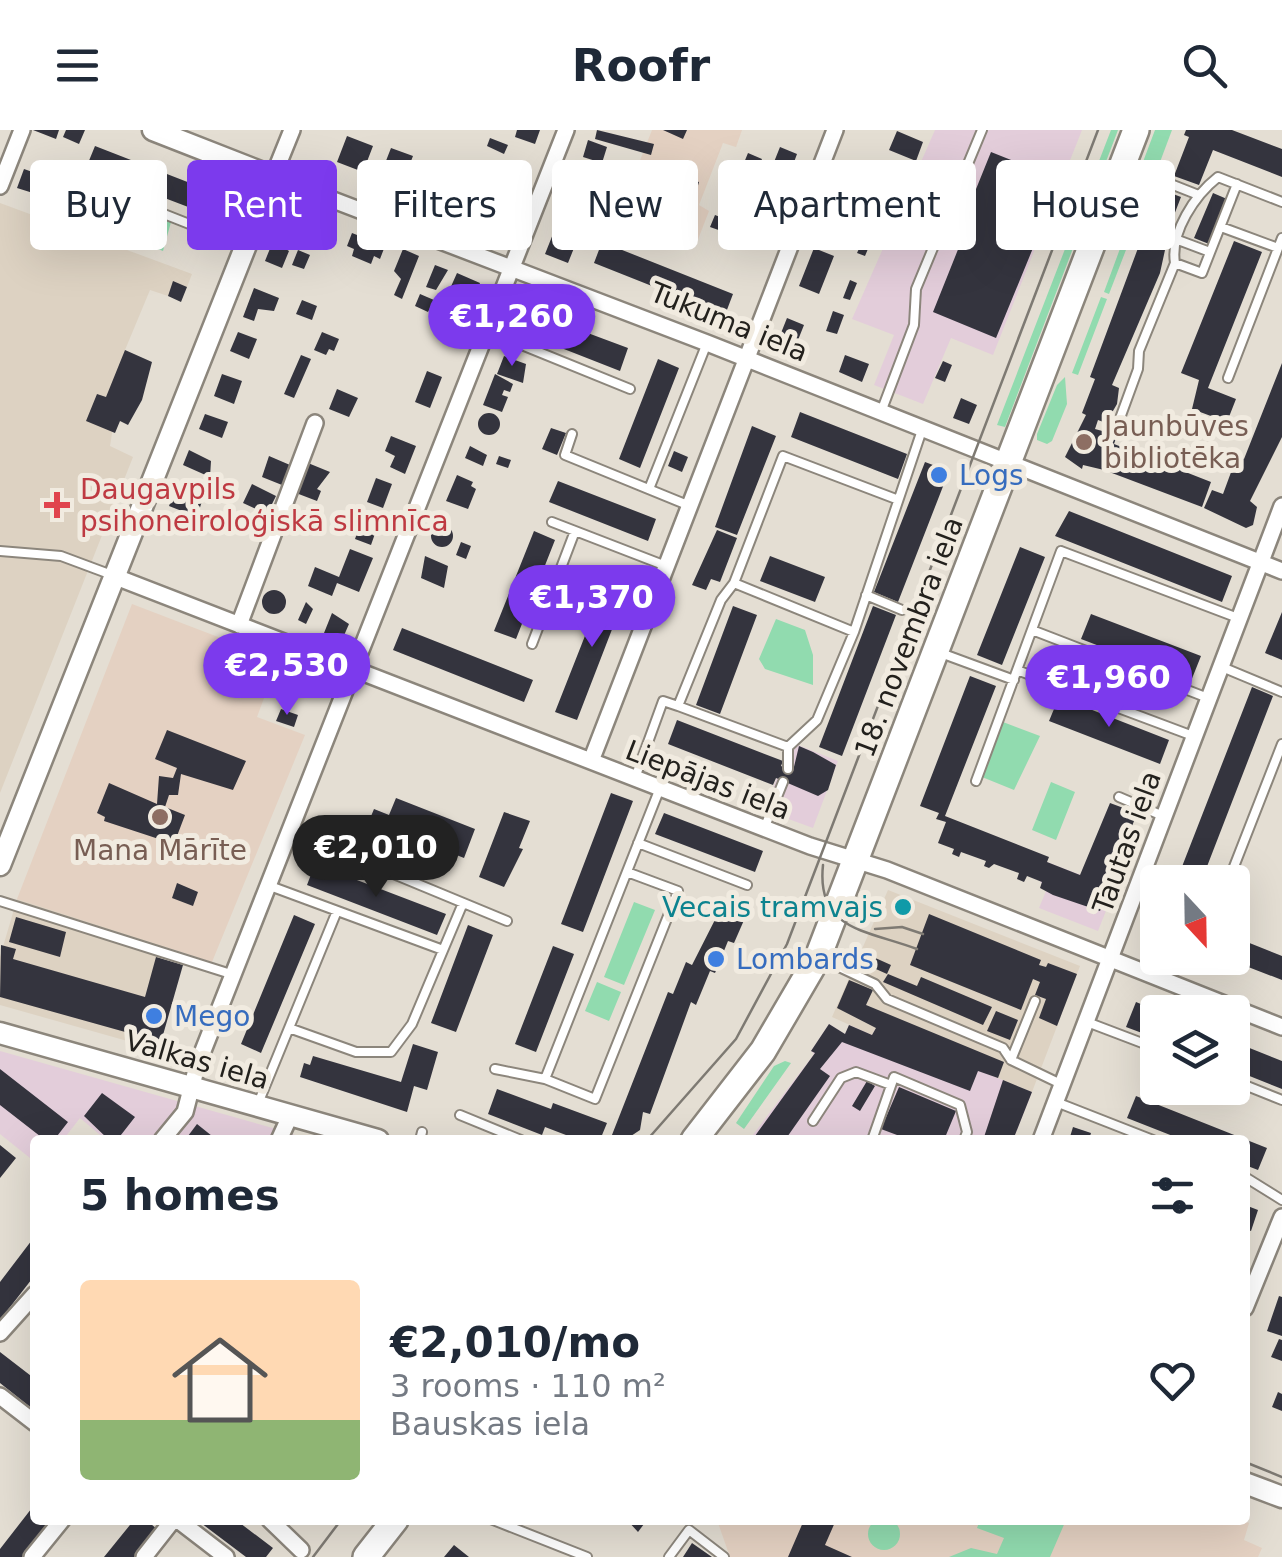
<!DOCTYPE html>
<meta charset="utf-8">
<style>
:root{--surface:#fff;--page:#f2f2f3;--text:#1f2937;--muted:#747a83;--accent:#7c3aed}
body{margin:0;font-family:"DejaVu Sans",sans-serif;background:var(--page);color:var(--text);height:100vh;display:flex;flex-direction:column;font-size:38px;white-space:nowrap}
*{box-sizing:border-box;margin:0}
p{font-size:32px;color:var(--muted)}
.icon{flex:none;width:55px;height:55px;fill:none;stroke:currentColor;stroke-width:2;stroke-linecap:round;stroke-linejoin:round}
.map{position:relative;flex:1;overflow:hidden}
.details{position:absolute;left:30px;top:1005px;width:1220px;height:390px;display:flex;flex-direction:column;background:var(--surface);border-radius:10px;box-shadow:0 10px 40px #0002}
.details>*{flex:none}
.banner{position:absolute;left:30px;top:30px;width:1222px;height:90px;display:flex;gap:20px}
.needle{width:65px;rotate:158deg}
.buttons{position:absolute;left:1140px;top:735px;display:grid;gap:20px}
.buttons a{display:grid;place-items:center;width:110px;height:110px;border-radius:10px;background:var(--surface);box-shadow:0 10px 40px #0002;font-size:50px}
.price{position:absolute;translate:-50% -85px;padding:0 22px;border-radius:35px;background:var(--accent);color:#fff;font-size:32px;line-height:65px;filter:drop-shadow(0 2px 5px #0008)}
.price::after{content:'';position:absolute;left:50%;top:60px;width:30px;height:22px;margin-left:-15px;background:inherit;clip-path:polygon(0 0,100% 0,50% 100%)}
.price.on{background:#222;color:#fff}
ul{padding:0;list-style:none}
li{display:flex;align-items:center;gap:30px;height:250px;padding:0 50px}
li span{display:grid;place-items:center;flex:none;width:280px;height:200px;border-radius:10px;color:#555}
li>.icon{margin-inline-start:auto}
span .icon{width:120px;height:120px;fill:#fffc;stroke-width:1}
li b{font-size:42px}
h2{display:flex;justify-content:space-between;align-items:center;height:120px;padding:0 50px;font-size:42px}
.chip{padding:0 35px;border-radius:10px;background:var(--surface);box-shadow:0 10px 40px #0002;font-size:35px;line-height:90px}
.chip.on{background:var(--accent);color:#fff}
header{display:flex;justify-content:space-between;align-items:center;height:130px;padding:0 50px;background:var(--surface);font-size:45px;font-weight:700}
.map>svg:first-child{display:block}
</style>
<header><svg class="icon" aria-label="menu" viewBox="0 0 24 24"><path d="M4 6h16M4 12h16M4 18h16"/></svg>Roofr<svg class="icon" aria-label="search" viewBox="0 0 24 24"><circle cx="10" cy="10" r="6"/><path d="M15 15l6 6"/></svg></header>
<div class="map">
<svg width="1282" height="1427" viewBox="0 0 1282 1427">
<rect width="100%" height="100%" fill="#e4ded3"/>
<path fill="#e3cdda" d="M935,0h147l-89,225 -42,-17 -28,66 -49,-19 20,-50 -42,-16z
M798,615l40,16 -25,67 -49,-18 20,-50z
M1047,732l68,26 -17,43 -59,-23 7,-17 -6,-10z
M829,894l16,10 4,-9 27,3 156,64 -19,48h-264l65,-86 -3,-3z
M0,921l276,78 35,11h-205l-26,-22 -17,22h-28v22l-35,-28z"/>
<path fill="#ddd2c2" d="M0,73l192,71 -5,13 -19,9 -18,-6 -25,60 -15,96 23,11 -133,336z
M888,760l192,76 -48,126 -156,-64 -4,7 -40,-18z
M17,769l148,47 -27,98 -138,-39v-48z"/>
<path fill="#e4d1c2" d="M652,0h90l-6,17 -13,-4 -24,62 10,6 -12,31 -77,-31z
M132,474l146,56 -21,57 48,18 -93,227 -195,-63z
M717,1390h524l8,3 -5,17 18,8 -4,9h-528z"/>
<path fill="#91dbaf" d="M1111,0h7l-113,297 -8,-2z
M1155,0h17l-12,32 -13,3 -15,35v-9z
M122,75l49,17 -8,29 -52,-20z
M1135,78l6,3 -32,83 -5,-2z
M1101,167l6,2 -29,76 -6,-2z
M1065,247l2,27 -15,37 -5,3 -10,-4v-6l20,-49z
M776,489l29,11 8,25v30l-48,-16 -6,-10z
M1003,592l37,14 -26,54 -32,-13z
M1051,652l24,10 -19,48 -24,-10z
M634,772l21,8 -31,75 -20,-8z
M597,852l24,10 -12,29 -24,-10z
M785,931l6,2 -47,66 -8,-6 38,-57z
M868 1404a16 16 0 1 1 32 0a16 16 0 1 1-32 0Z
M980,1390h86l-16,37h-101l22,-9 26,6 7,-16 -27,-10z"/>
<path fill="#34343e" d="M33,0h26l-3,9z
M66,0h19l-6,14 -16,-7z
M517,0h23l-5,14 -20,-7z
M597,0l57,14 -3,11 -56,-16z
M663,0h24l-4,9z
M1186,0h46l50,19v28l-69,-27 -14,35 -25,-9 15,-39 -5,-2z
M897,1l26,11 -7,19 -27,-11z
M347,6l26,10 -10,26 -26,-10z
M490,8l18,7 -4,9 -17,-8z
M588,10l19,7 -5,16 -19,-6z
M95,16l131,51 -9,21 -131,-50z
M780,17l17,7 -7,19 -18,-6z
M391,18l22,8 -9,23 -22,-8z
M991,22l70,28 -65,158 -63,-26 42,-105 -3,-8z
M748,23l14,6 -7,17 -14,-6z
M649,30l17,7 -4,8 -16,-7z
M421,31l19,7 -8,22 -19,-8z
M510,38l13,5 -5,15 -14,-5z
M24,39l20,7 -11,17 -16,-5z
M575,41l15,5 -2,5 5,2 -6,16 7,3 -8,20 -27,-10z
M683,47l16,5 -4,14 -16,-5z
M67,58l8,3 -7,18 -9,-3z
M1160,59l21,8 -20,52 4,1 -5,23 -48,112 7,3 -2,16 -11,19 -8,-3 -3,9 22,6 -3,9 97,38 -9,25 -98,-37 -21,-5 -1,4 -17,-12 21,-42 -4,-2 13,-34 -5,-2z
M1213,63l14,6 -18,45 -15,-6z
M838,66l16,6 -10,25 -16,-7z
M758,72l20,8 -7,17 -20,-8z
M288,77l23,9 -6,17 -24,-9z
M715,85l36,14 -4,11 -37,-13z
M555,99l23,9 -10,25 -23,-9z
M868,99l7,3 -10,24 -8,-3z
M352,103l33,13 -5,13 -6,-3 -3,8 -19,-8 2,-7 -7,-3z
M273,111l16,10 -7,17 -17,-7z
M1234,111l28,11 -54,136 28,11 -9,23 -35,-13 7,-29 -18,-7z
M602,112l131,52 -8,21 -131,-52z
M814,118l20,8 -15,38 -20,-8z
M403,119l16,7 -17,43 -8,-4 7,-16 -7,-8z
M298,120l12,5 -6,14 -12,-4z
M435,135l13,5 -12,20 -10,-3z
M457,143l23,10 -7,18 -24,-10z
M850,150l7,3 -7,17 -7,-2z
M173,151l14,6 -6,15 -13,-6z
M254,158l25,10 -5,13 -16,-2 -4,12 -11,-4z
M420,164l14,6 -6,12 -13,-6z
M302,170l15,6 -5,14 -16,-6z
M526,180l102,38 -8,23 -102,-40z
M833,181l11,4 -7,19 -11,-3z
M787,188l17,7 -12,30 -17,-7z
M238,202l19,7 -8,20 -19,-8z
M322,202l17,7 -5,12 -5,-2 -3,6 -12,-5z
M125,220l27,12 -10,38 -14,25 -8,-4 -5,12 -29,-12 11,-27 9,3z
M301,225l10,4 -17,39 -10,-4z
M845,225l24,9 -7,18 -23,-10z
M504,226l22,8 -3,19 -26,-9z
M658,229l21,9 -39,100 -21,-9z
M943,231l9,4 -7,17 -10,-4z
M1282,233v74l-32,64 7,6 -4,18 -7,3 -42,-20 8,-18 11,4 14,-38 7,3z
M427,241l15,6 -12,31 -15,-6z
M222,244l20,7 -8,23 -20,-8z
M495,244l18,10 -3,8 -6,-2 -2,5 6,2 -6,15 -19,-7z
M337,259l21,9 -9,19 -20,-8z
M961,268l16,7 -8,19 -16,-6z
M800,282l107,42 -9,25 -107,-42z
M478 294a11 11 0 1 1 22 0a11 11 0 1 1-22 0Z
M205,284l23,8 -6,16 -23,-9z
M752,296l24,10 -39,99 -22,-8z
M551,298l15,5 -9,22 -15,-6z
M391,306l25,10 -11,28 -15,-7 5,-11 -10,-5z
M470,316l17,9 -4,11 -18,-8z
M189,320l22,11 -1,16 -27,-12z
M674,321l14,6 -6,15 -14,-6z
M269,326l21,9 -8,20 -20,-8z
M499,326l12,4 -3,8 -12,-4z
M925,332l24,9 -51,131 -24,-10z
M308,333l22,9 -13,17 4,2 -4,10 -21,-8z
M457,345l16,7 -2,4 5,3 -8,20 -22,-8z
M376,348l16,6 -9,24 -16,-6z
M558,351l98,38 -8,22 -99,-39z
M252,354l24,12 -9,18 -24,-11z
M175,361l27,10 -5,16 -28,-11z
M1069,381l163,65 -10,26 -167,-66z
M361,392l16,6 -6,17 -16,-6z
M431 406a11 11 0 1 1 22 0a11 11 0 1 1-22 0Z
M717,400l20,8 -17,44 -9,-3 -5,11 -14,-5z
M534,401l21,9 -39,99 -22,-8z
M461,412l10,4 -5,13 -10,-4z
M1020,417l25,10 -43,108 -25,-10z
M350,419l23,9 -14,34 -22,-9 -5,13 -24,-10 7,-19 24,10z
M425,426l23,10 -4,22 -23,-10z
M770,426l55,21 -10,25 -55,-21z
M607,450l21,8 -51,132 -22,-8z
M262 472a12 12 0 1 1 24 0a12 12 0 1 1-24 0Z
M306,472l7,7 -7,15 -8,-4z
M733,476l24,9 -37,99 -24,-9z
M873,476l23,9 -54,141 -23,-9z
M1282,482v48l-17,-7z
M332,483l17,11 -7,16 -18,-7z
M1091,484l110,42 -10,25 -110,-42z
M402,498l131,52 -9,22 -131,-52z
M308,542l19,7 -6,16 -19,-8z
M970,546l26,10 -51,130 104,41 -2,5 33,13 30,-72 27,10 -37,98 -47,-16 -13,-7 2,-6 -15,-6 -3,6 -7,-3 2,-6 -25,-9 -5,4 -5,-2 2,-5 -25,-9 -2,5 -7,-3 2,-5 -16,-6 8,-21 -10,-3 3,-6 -19,-7z
M1252,557l21,9 -72,186h-25z
M1059,567l110,43 -9,24 -111,-43z
M281,579l17,6 -4,12 -18,-6z
M677,590l106,41 -2,5 12,5 6,-25 14,6 23,13 -8,25 -10,6 -42,-18 -3,7 -105,-41z
M167,600l79,31 -13,29 -52,-16 -3,21h-9l-4,12 20,8 -11,29 -70,-23 1,-4 -8,-4 12,-30 48,21 2,-28 14,2 4,-10 -22,-9z
M611,663l22,8 -50,131 -22,-8z
M396,668l79,31 -11,29 -75,-30 -2,6 -20,-8 7,-17 15,6z
M504,682l26,9 -11,27 4,1 -19,38 -25,-10z
M664,683l99,38 -8,21 -100,-38z
M315,734l131,50 -9,21 -130,-50z
M177,753l21,9 -5,14 -21,-8z
M724,772l24,9 -14,32 -6,-2 -13,32 -5,-2 -14,34 -5,-3 -41,112 -7,-2 -3,18 -15,10h-15l58,-148 5,2 13,-32 6,3z
M929,784l112,46 -2,5 7,2 2,-4 29,11 -20,52 -18,-8 7,-19 -11,-4 5,-13 -7,-3 -12,31 -111,-45z
M294,785l21,9 -54,129 -20,-9z
M16,787l50,15 -6,25 -51,-15z
M468,795l25,10 -37,97 -25,-9z
M1232,806l50,20v24l-57,-22h7z
M1,815l15,4 -3,10 132,38 11,-40 27,8 -22,77 -161,-45z
M553,816l21,8 -38,98 -21,-8z
M862,822l29,13 -4,9 -29,-13z
M888,844l29,12 4,-9 71,30 -9,18 -100,-43z
M849,850l24,10 -7,15 138,57 -6,16 -20,-7 -8,20 -128,-49 -22,27 10,7 -45,64h-33l63,-87 -4,-2 18,-27 16,10 4,-9 23,10 4,-7 -39,-20z
M1136,872l22,9v28l-32,-12z
M996,881l22,9 -8,20 -23,-9z
M1232,911l50,20v28l-50,-20z
M413,914l25,8 -11,38 -13,-4 -7,26 -107,-35 4,-14 6,2 3,-9 88,26z
M0,939l68,53 -14,18h-9l-45,-35z
M1003,950l29,12 -19,48h-30z
M867,951l8,5 -15,25 -8,-5z
M899,957l57,24 -12,29h-49l2,-5 -16,-6z
M497,959l54,20 2,-6 54,20 -7,17h-21l-34,-13 -3,8 -54,-21z
M102,963l33,24 -18,23h-8l-25,-24z
M1136,966l131,52 -9,22 -13,-5v-25h-62l-56,-22z
M197,994l20,16h-32z
M1073,997l18,6 -2,7h-20z
M0,1015l16,13 -16,20z
M1245,1075l13,5 -7,21 -6,-2z
M35,1106v39l-35,45v-38z
M1279,1166l3,1v39l-15,-5z
M1279,1209l3,1v21l-11,-4z
M0,1222l35,27v32l-35,-28z
M1278,1262l4,2v17l-10,-4z
M35,1374v16h16l-29,37h-22v-8z
M134,1390h12l11,9 -22,28h-31z
M197,1390h39l37,28 -7,9h-20z
M627,1390h20l-9,12z
M804,1390h32l-11,25 27,12h-64z
M692,1413l20,14h-29z
M454,1415l15,12h-25z"/>
<g fill="none" stroke-linecap="round" stroke-linejoin="round">
<defs>
<path id="service" d="M1158,49l38,15
M93,56l152,60
M1221,97l57,21
M1178,110l32,12
M1175,133l27,10 35,-89
M487,201l143,58
M1228,248l54,-140
M881,282l33,-87 2,-36 66,-159
M1119,291l19,-52 1,-18 36,-88c-5,-31 20,-68 43,-86l64,25
M572,304l-7,21 125,51
M649,359l58,-146
M552,392l114,44
M0,421l61,5 51,19
M734,453l120,49
M866,465l36,15
M1032,500l176,68
M532,514l43,-113
M938,522l76,28
M1222,537l60,25
M1017,540l176,66
M678,576l110,41
M788,639v-22l29,-27 37,-88 68,-202
M635,648l28,-77 15,5 43,-106 13,-17 49,-127 113,43
M976,651l85,-230 177,67
M1119,667l44,19
M764,699l19,-47
M292,702l215,89
M638,713l109,42
M1228,752l54,-138
M270,756l173,64
M0,771l234,74
M822,829l53,25 12,15 116,49 8,12 52,25
M1154,846l8,-18
M1087,892l71,27
M289,898l67,24h35l21,-28 51,-121
M1011,930l24,-59
M495,939l50,10 115,-291
M545,949l50,20 83,-208 -51,-19
M1232,950l50,20
M1056,972l97,38
M257,976l80,-195
M460,985l61,25
M813,991l28,-43 15,-6 35,13
M420,1010l2,-8
M872,1010l22,-63 66,28 7,27 -3,8
M1245,1047l37,23
M493,1390l94,37
M669,1427l20,-27 35,27"/>
<path id="minor" d="M292,0l-19,47 434,166 575,228
M0,56l22,-56
M116,447l694,269 77,24 395,157
M239,495l76,-202
M591,631l244,-631
M162,1010l23,-28 12,-46 369,-936
M279,1010l11,-24
M1041,1010l241,-634
M1245,1178l37,-91
M0,1203l35,-39
M0,1266l35,27
M178,1390l48,37
M270,1390l31,30
M32,1427l30,-37
M144,1427l29,-37"/>
<path id="tertiary" d="M0,735l273,-688 -120,-47
M0,903l378,107
M1245,1353l37,14"/>
<path id="primary" d="M694,1010l69,-89 55,-94 318,-827
M366,1427l29,-37"/>
</defs>
<use href="#service" stroke="#8c867c" stroke-width="12"/>
<use href="#minor" stroke="#8c867c" stroke-width="20"/>
<use href="#tertiary" stroke="#8c867c" stroke-width="25"/>
<use href="#primary" stroke="#8c867c" stroke-width="30"/>
<use href="#service" stroke="#fff" stroke-width="8"/>
<use href="#minor" stroke="#fff" stroke-width="15"/>
<use href="#tertiary" stroke="#fff" stroke-width="20"/>
<use href="#primary" stroke="#fff" stroke-width="25"/>
<path stroke="#7e7a73" stroke-width="2.5" d="M823,735c-7,66 44,65 94,84
M875,799l27,-2 21,7
M647,1010l89,-101 51,-95 311,-814
M1245,1332l37,15
M313,1427l28,-37"/>
</g>
<g fill="#8d6e63" stroke="#f1ebe0" stroke-width="4">
<circle cx="1084" cy="312" r="10"/>
<circle cx="160" cy="687" r="10"/>
</g>
<g fill="#3f7fe0" stroke="#f1ebe0" stroke-width="4">
<circle cx="939" cy="345" r="10"/>
<circle cx="716" cy="829" r="10"/>
<circle cx="154" cy="886" r="10"/>
</g>
<path fill="#e0444e" stroke="#f1ebe0" stroke-width="4" d="M52 360h10v10h10v10h-10v10h-10v-10h-10v-10h10z"/>
<circle fill="#0f9aa8" stroke="#f1ebe0" stroke-width="4" cx="903" cy="777" r="10"/>
<g text-anchor="middle" dominant-baseline="central" stroke-width="10" stroke-linejoin="round" paint-order="stroke">
<g font-size="28" fill="#23211d" stroke="#f1ebe0">
<text transform="translate(729 192) rotate(22)">Tukuma iela</text>
<text transform="translate(909 507) rotate(-69)">18. novembra iela</text>
<text transform="translate(708 650) rotate(21)">Liepājas iela</text>
<text transform="translate(1127 712) rotate(-70)">Tautas iela</text>
<text transform="translate(197 930) rotate(16)">Valkas iela</text>
</g>
<g font-size="28" fill="#785e54" stroke="#f1ebe0" text-anchor="start">
<text x="1104" y="296">Jaunbūves<tspan x="1104" dy="32">bibliotēka</tspan></text>
<text x="160" y="720" text-anchor="middle">Mana Mārīte</text>
</g>
<g font-size="28" fill="#366cbe" stroke="#f1ebe0" text-anchor="start">
<text x="959" y="345">Logs</text>
<text x="736" y="829">Lombards</text>
<text x="174" y="886">Mego</text>
</g>
<g font-size="28" fill="#be3a42" stroke="#f1ebe0" text-anchor="start">
<text x="80" y="359">Daugavpils<tspan x="80" dy="32">psihoneiroloģiskā slimnīca</tspan></text>
</g>
<g font-size="28" fill="#0d838f" stroke="#f1ebe0" text-anchor="end">
<text x="883" y="777">Vecais tramvajs</text>
</g>
</g>
</svg>
<div class="buttons">
<a><svg class="needle" viewBox="-14 -14 28 28"><path d="M0-13l5 13h-10z" fill="#e53935"/><path d="M0 13l5-13h-10z" fill="#747a83"/></svg></a>
<a><svg class="icon" aria-label="layers" viewBox="0 0 24 24"><path d="M12 4l9 5-9 5-9-5zM3 14l9 5 9-5"/></svg></a>
</div>
<b class="price" style="left:512px;top:239px">€1,260</b>
<b class="price" style="left:592px;top:520px">€1,370</b>
<b class="price" style="left:287px;top:588px">€2,530</b>
<b class="price" style="left:1109px;top:600px">€1,960</b>
<b class="price on" style="left:376px;top:770px">€2,010</b>
<div class="banner">
<a class="chip">Buy</a>
<a class="chip on">Rent</a>
<a class="chip">Filters</a>
<a class="chip">New</a>
<a class="chip">Apartment</a>
<a class="chip">House</a>
</div>
<section class="details">
<h2>5 homes<svg class="icon" aria-label="filters" viewBox="0 0 24 24"><path d="M4 7h16M4 17h16"/><circle cx="9" cy="7" r="2"/><circle cx="15" cy="17" r="2"/></svg></h2>
<ul>
<li><span style="background:linear-gradient(#ffd9b3 70%,#8fb573 0)"><svg class="icon" aria-label="home" viewBox="0 0 24 24"><path d="M3 11l9-7 9 7M6 9v11h12V9"/></svg></span><div><b>€2,010/mo</b><p>3 rooms · 110 m²</p><p>Bauskas iela</p></div><svg class="icon" aria-label="heart" viewBox="0 0 24 24"><path d="M12 20l-8-8c-3-5 5-10 8-4 3-6 11-1 8 4z"/></svg></li>
</ul>
</section>
</div>
